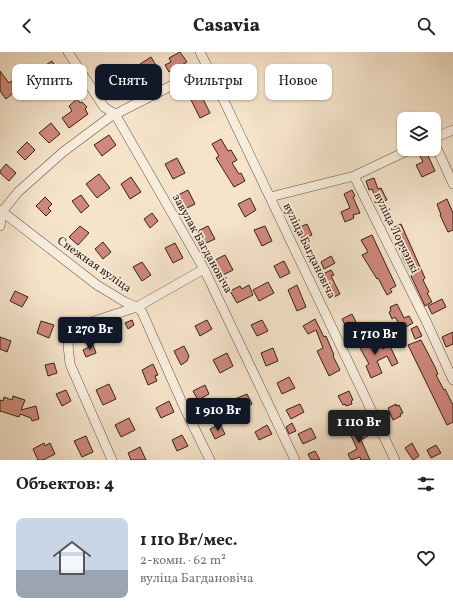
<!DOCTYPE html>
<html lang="ru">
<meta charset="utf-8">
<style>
:root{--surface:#fff;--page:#f2f2f2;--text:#222;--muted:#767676;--accent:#111827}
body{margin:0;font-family:Vollkorn,serif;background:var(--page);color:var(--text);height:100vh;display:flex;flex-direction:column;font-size:15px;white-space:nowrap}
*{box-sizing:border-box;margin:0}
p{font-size:13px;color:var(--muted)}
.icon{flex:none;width:22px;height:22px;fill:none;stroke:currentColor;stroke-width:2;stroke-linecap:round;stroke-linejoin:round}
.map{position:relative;height:408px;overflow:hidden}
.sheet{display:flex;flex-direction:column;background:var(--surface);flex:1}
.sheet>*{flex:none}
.hud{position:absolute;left:12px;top:12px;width:429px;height:36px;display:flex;gap:8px}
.controls{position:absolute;left:397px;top:60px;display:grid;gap:8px}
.controls a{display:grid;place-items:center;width:44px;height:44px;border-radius:8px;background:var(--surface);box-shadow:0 1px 3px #0004;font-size:20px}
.price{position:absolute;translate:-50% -34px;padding:0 9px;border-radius:4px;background:var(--accent);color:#fff;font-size:13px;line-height:26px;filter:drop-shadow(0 1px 2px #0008)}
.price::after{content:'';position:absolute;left:50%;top:24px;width:12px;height:9px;margin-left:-6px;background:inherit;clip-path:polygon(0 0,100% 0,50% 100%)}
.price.on{background:#222;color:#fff}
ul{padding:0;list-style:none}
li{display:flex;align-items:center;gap:12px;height:100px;padding:0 16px}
li span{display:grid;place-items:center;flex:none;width:112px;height:80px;border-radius:8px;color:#555}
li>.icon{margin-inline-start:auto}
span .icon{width:48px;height:48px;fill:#fffc;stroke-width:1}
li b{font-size:17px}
h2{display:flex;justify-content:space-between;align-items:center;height:48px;padding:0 16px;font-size:17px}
.tag{padding:0 14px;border-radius:8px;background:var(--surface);box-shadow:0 1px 3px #0004;font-size:14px;line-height:36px}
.tag.on{background:var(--accent);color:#fff}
header{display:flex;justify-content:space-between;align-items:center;height:52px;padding:0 16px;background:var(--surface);font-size:18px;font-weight:800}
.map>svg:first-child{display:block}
</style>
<header><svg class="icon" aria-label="back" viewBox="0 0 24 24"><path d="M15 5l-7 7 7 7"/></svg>Casavia<svg class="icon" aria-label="search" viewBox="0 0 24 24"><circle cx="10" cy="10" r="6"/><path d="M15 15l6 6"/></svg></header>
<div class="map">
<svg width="453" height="408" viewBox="0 0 453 408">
<rect width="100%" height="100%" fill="#f5e3ca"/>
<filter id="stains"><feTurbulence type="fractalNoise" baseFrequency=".005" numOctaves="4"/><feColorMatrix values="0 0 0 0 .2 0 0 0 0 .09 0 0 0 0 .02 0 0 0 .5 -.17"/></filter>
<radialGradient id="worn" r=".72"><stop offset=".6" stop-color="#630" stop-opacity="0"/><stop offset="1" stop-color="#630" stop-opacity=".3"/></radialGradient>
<path fill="#cf887b" stroke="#332218" d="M180,0l7,10 -18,10 -4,-7 6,-3 -2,-4z
M151,5l9,15 -11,6 -9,-14z
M52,9l8,13 6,-4 4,6 -20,13 1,1 -10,7 -4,-6 13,-9 -9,-14z
M0,19l9,12 2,-2 7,8 -12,10 -6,-8z
M117,22l8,10 -1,2 -7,4 -8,-10z
M146,24l4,6 -5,3 -4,-6z
M196,33l14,28 -10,5 -14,-28z
M77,47l3,4 2,-1 5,5 -2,2 3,5 -19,14 -7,-10 10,-7 -3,-5z
M51,71l9,11 -11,9 -10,-10z
M109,83l7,10 -14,11 -8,-11z
M221,87l7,12 3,-1 6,10 -5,3 7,11 2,-1 4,8 -11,6 -18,-29 3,-2 -7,-12z
M27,90l8,8 -10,10 -8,-8z
M425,97l10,22 -13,6 -6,-12 7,-3 -5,-10z
M177,106l8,15 -12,6 -8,-15z
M6,112l10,9 -7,8 -9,-8v-2z
M99,122l11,14 -13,10 -11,-14z
M131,125l10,15 -11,7 -9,-15z
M374,126l4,11 3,-1 6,12 -9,4 -6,-15 -3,1 -3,-9z
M188,138l7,14 -12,6 -7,-14z
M352,138l3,6 -2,1 7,16 -7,2 1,3 -9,4 -4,-10 9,-4 -6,-14z
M81,143l8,11 -8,7 -9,-12z
M45,145l7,7 -4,4 3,3 -5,5 -10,-10z
M250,146l6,12 -11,7 -7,-13z
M447,147l6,14v17l-5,2 -8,-17h1l-4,-11z
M152,161l6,8 -8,7 -6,-9z
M307,172l5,11 -10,4 -5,-11z
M401,172l24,54 -2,2 6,12 -2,1 5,9 -7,4 -14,-30 1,-1 -8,-15 -9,-23 -1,1 -4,-9z
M80,174l9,7 -11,12 -9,-8z
M208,174l7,13 -11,5 -6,-13z
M265,174l7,15 -10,5 -8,-16z
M372,183l24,51 -6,3 2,3 -5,3 -9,-17 -1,1 -15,-24 6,-3 -7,-12z
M103,190l8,10 -8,7 -8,-10z
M175,191l8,15 -10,5 -8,-15z
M225,203l8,15 -10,5 -8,-15z
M331,204l4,7 -11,6 -3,-7z
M284,209l6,12 -10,5 -6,-12z
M142,210l9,13 -9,6 -9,-14z
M331,218l3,5 -3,1 9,18 -8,4 -13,-22z
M268,230l6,11 -15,8 -6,-11z
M249,233l4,10 -16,8 -7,-12 10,-5 2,3z
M297,233l9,22 -9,4 -9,-21z
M15,239l13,6 -6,10 -12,-6z
M442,247l4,8 -14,7 -4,-8z
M397,252l7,14 5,-2 4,7 -11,6 -7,-12 -3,2 -3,-7 2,-1 -1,-4z
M352,262l4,8 -10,5 -4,-8z
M315,267l9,18 2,-1 8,19 -1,1 7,14 -11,6 -12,-25 6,-3 -7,-18 -8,4 -5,-8z
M132,268l2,5 -6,4 -3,-6z
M207,268l5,9 -12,7 -5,-10z
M262,268l6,11 -11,5 -6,-11z
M41,269l13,4 -5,13 -12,-5z
M417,274l5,10 -7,3 -4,-10z
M112,277l4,9 -9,4 -4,-8z
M453,280v12l-7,3 -4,-10z
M362,283l6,12 10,-6 4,8 8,-3 8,17 -6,3 -5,-10 -10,5 5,12 -11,5 -5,-12 3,-2 -14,-25z
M0,285l11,4 -4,11 -7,-3z
M421,288l14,27 3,7 -2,1 8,15 1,-1 8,16v17l-6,3 -39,-80z
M93,293l3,8 -10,4 -3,-7z
M184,294l5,10 -2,5 -6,4 -7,-14z
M273,296l5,13 -12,5 -5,-13z
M227,301l6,13 -13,7 -7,-13z
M54,311l3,10 -9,3 -3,-11z
M153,312l5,11 -3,1 2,5 -9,4 -6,-15z
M289,325l6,11 -13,6 -5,-11z
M109,332l7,15 -13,6 -7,-15z
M205,333l4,9 -11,6 -5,-9z
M66,338l5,11 -9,5 -6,-12z
M349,339l4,9 -2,1 1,3 -6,2 -1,-2 -2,1 -5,-9z
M247,342l5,10 -12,6 -5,-11z
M13,344l12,4 -4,10 15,-4 3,13 -7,2 -1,-3 -11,-4 -1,3 -19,-6v-11l3,1 1,-4 8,3z
M169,349l5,11 -13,6 -5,-10z
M300,352l4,8 -13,7 -5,-9z
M396,352v2l3,-1 4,8 -3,1 1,2 -8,4 -5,-12z
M129,366l6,12 -14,7 -6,-12z
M292,371l4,8 -7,3 -3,-7z
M220,372l5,10 -10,5 -5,-10z
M267,373l5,9 -13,6 -4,-8z
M362,373l6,11 -7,4 9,20h-9l-1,-3 -9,3 -3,-6 9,-5 -8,-18z
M311,376l5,10 -13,6 -5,-10z
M182,383l6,11 -11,5 -5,-11z
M86,384l7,16 -11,5 -8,-16z
M44,391l1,3 5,-3 5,11 -12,6h-5l-5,-11z
M412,391l7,13 -6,4 -8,-12z
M436,393l5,8 -10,5 -4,-8z
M140,395l6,13h-15l-3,-7z
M315,399l5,9h-9l-3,-6z"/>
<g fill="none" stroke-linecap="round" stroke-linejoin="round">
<defs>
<path id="minor" d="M68,0l36,55 11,7 89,155 91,191
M200,0l16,32 179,376
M434,86l19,-8
M434,90l19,42
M354,124l57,-27
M270,145l84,-21 73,147 26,57
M0,158l97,75 28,17 12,5 5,5 42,95 26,53
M0,174l2,-14 16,-20 45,-40 47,-35 98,-50
M112,408l-42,-96 -2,-19 5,-12 9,-8 55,-18 67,-38"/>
</defs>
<use href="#minor" stroke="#645244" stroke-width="10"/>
<use href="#minor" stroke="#f8eddd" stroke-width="9"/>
</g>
<g text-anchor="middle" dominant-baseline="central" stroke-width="3.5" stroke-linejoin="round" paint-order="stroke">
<g font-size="12" fill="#332218" stroke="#f8eddd">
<text transform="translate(396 181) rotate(64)">вуліца Лорчэнкі</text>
<text transform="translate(202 192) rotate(61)">завулак Багдановіча</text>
<text transform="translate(309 199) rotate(64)">вуліца Багдановіча</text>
<text transform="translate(94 213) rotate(35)">Снежная вуліца</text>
</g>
</g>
<rect width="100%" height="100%" filter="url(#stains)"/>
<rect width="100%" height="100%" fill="url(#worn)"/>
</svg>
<div class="controls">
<a><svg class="icon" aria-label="layers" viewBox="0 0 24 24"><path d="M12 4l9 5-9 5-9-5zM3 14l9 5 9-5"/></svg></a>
</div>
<b class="price" style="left:90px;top:299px">1 270 Br</b>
<b class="price" style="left:375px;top:304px">1 710 Br</b>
<b class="price" style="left:218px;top:380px">1 910 Br</b>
<b class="price on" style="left:359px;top:392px">1 110 Br</b>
<div class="hud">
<a class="tag">Купить</a>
<a class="tag on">Снять</a>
<a class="tag">Фильтры</a>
<a class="tag">Новое</a>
</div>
</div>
<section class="sheet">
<h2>Объектов: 4<svg class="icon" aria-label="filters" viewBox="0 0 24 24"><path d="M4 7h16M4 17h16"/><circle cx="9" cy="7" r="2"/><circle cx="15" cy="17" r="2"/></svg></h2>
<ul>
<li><span style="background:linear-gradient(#c9d6e8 65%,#9aa5b1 0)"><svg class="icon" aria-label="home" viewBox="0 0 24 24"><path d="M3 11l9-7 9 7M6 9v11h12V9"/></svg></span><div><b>1 110 Br/мес.</b><p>2-комн. · 62 m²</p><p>вуліца Багдановіча</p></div><svg class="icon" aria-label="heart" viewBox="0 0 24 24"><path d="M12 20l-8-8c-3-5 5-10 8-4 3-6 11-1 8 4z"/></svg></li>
</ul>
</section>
